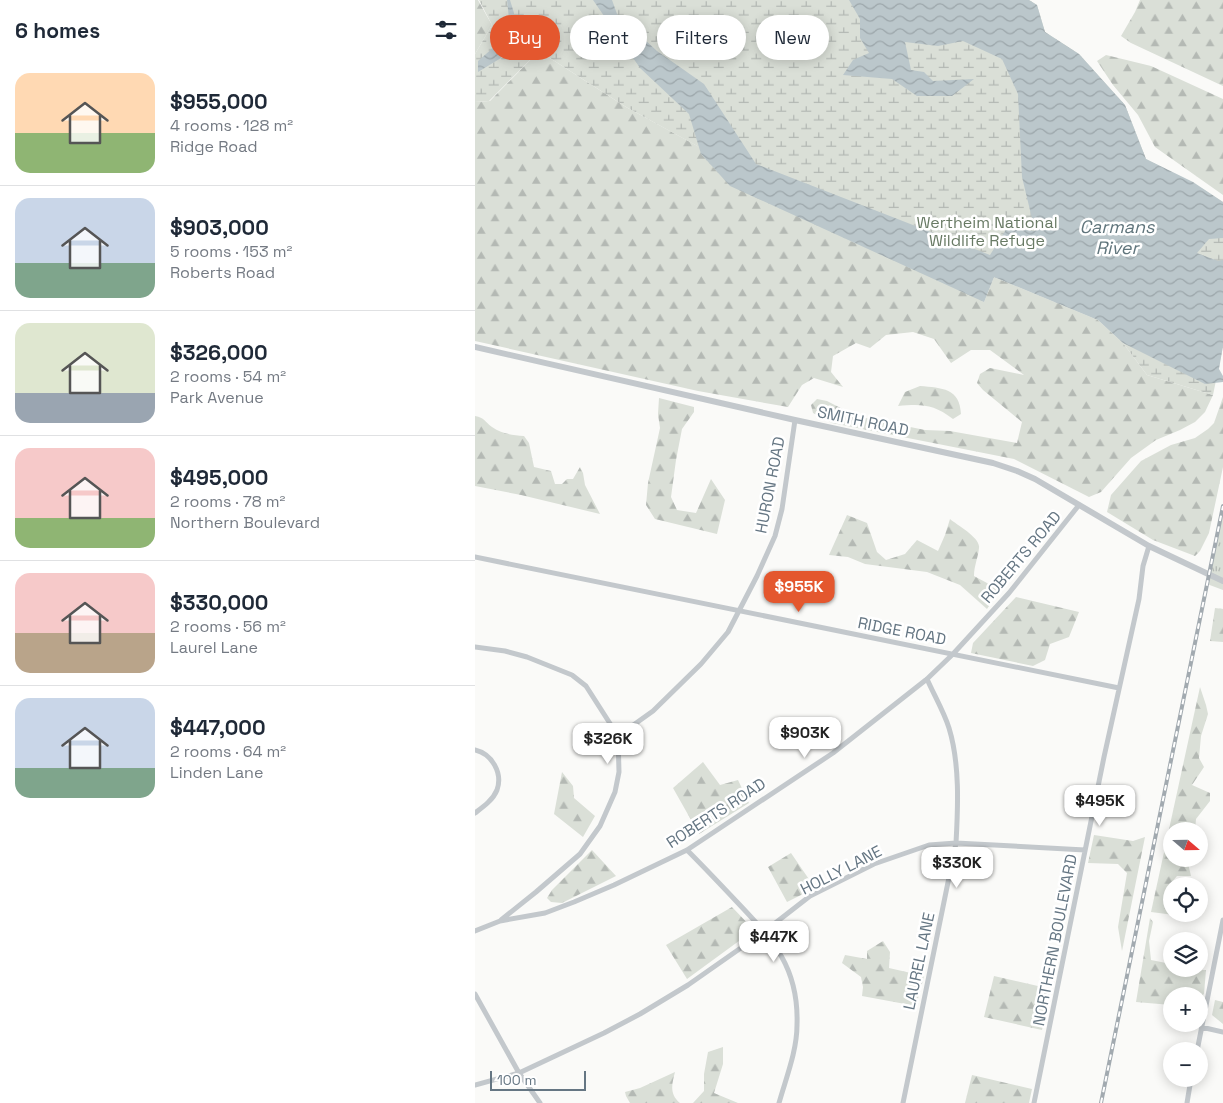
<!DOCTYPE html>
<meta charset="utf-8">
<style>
:root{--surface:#fff;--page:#f2f2f3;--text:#1f2937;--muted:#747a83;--line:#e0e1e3;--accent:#e4572e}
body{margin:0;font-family:"Space Grotesk",sans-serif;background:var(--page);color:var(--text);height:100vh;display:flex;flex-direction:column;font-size:19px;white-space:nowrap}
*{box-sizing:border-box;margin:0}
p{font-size:16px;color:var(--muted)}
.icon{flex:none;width:28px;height:28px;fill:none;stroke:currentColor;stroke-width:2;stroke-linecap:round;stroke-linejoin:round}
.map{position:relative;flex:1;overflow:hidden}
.drawer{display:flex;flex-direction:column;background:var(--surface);width:475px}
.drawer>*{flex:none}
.banner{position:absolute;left:15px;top:15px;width:475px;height:45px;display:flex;gap:10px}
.needle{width:32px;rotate:110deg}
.buttons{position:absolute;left:688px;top:822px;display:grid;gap:10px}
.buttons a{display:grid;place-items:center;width:45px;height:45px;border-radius:50%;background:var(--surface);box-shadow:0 2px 12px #0003;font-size:25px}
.scale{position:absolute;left:15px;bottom:12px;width:96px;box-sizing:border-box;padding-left:5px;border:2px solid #657683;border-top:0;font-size:14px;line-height:18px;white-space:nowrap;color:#657683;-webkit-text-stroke:4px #fff;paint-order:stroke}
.price{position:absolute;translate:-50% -42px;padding:0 11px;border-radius:10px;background:#fff;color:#222;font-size:16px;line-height:32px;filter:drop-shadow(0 1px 2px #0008)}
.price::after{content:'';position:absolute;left:50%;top:30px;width:15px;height:11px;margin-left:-8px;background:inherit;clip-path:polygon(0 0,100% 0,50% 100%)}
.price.current{background:var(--accent);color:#fff}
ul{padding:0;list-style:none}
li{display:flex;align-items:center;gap:15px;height:125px;padding:0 15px}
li+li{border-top:1px solid var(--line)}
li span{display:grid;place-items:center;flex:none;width:140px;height:100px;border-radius:15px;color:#555}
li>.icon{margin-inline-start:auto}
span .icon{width:60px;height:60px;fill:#fffc;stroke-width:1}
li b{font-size:21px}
h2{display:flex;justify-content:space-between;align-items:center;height:60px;padding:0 15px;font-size:21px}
.chip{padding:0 18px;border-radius:22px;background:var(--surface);box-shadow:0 2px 12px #0003;font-size:18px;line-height:45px}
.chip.current{background:var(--accent);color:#fff}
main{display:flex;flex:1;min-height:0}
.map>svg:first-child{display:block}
</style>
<main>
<section class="drawer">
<h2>6 homes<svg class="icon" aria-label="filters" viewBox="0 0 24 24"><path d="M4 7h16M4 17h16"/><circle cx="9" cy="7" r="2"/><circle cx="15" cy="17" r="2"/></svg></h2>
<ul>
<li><span style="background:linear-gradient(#ffd9b3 60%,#8fb573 0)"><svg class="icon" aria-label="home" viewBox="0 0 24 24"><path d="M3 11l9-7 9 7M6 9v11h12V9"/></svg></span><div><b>$955,000</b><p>4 rooms · 128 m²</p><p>Ridge Road</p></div></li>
<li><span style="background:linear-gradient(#c9d6e8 65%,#7fa58c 0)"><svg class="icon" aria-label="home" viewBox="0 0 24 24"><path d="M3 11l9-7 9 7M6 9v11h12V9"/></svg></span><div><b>$903,000</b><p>5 rooms · 153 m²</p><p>Roberts Road</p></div></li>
<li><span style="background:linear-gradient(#dfe7d0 70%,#9aa5b1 0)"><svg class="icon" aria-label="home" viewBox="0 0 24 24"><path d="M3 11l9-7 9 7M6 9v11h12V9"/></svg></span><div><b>$326,000</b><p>2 rooms · 54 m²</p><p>Park Avenue</p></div></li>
<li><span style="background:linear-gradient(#f6c9c9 70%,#8fb573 0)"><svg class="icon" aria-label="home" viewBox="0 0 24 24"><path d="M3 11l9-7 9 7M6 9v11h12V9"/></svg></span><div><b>$495,000</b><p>2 rooms · 78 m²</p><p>Northern Boulevard</p></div></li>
<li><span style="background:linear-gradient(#f6c9c9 60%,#b9a48a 0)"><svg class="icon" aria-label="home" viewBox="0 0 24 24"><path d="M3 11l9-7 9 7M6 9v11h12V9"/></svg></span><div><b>$330,000</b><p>2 rooms · 56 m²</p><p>Laurel Lane</p></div></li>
<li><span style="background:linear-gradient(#c9d6e8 70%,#7fa58c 0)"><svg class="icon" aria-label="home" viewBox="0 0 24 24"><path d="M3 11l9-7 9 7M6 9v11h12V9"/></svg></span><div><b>$447,000</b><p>2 rooms · 64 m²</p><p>Linden Lane</p></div></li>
</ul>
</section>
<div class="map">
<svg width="748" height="1103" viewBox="0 0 748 1103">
<defs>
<pattern id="grass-tufts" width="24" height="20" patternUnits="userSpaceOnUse" patternTransform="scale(1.25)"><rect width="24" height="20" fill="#dadfd7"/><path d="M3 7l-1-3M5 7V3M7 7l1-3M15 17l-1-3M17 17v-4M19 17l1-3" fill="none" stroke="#b4b9b4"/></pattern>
<pattern id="forest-firs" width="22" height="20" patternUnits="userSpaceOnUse" patternTransform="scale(1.25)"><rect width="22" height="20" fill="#dadfd7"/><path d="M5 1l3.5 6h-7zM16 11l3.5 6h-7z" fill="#b4b9b4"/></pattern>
<pattern id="wetland-marsh" width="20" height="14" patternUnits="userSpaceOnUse" patternTransform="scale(1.25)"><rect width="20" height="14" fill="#dadfd7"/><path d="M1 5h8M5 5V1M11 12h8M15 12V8" fill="none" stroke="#b4b9b4"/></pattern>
<pattern id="water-waves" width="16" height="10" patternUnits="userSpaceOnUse" patternTransform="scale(1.25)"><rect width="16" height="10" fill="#bbc7cb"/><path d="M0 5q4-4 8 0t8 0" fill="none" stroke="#9ca6aa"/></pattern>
</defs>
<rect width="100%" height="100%" fill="#fafaf8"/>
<path fill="url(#grass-tufts)" d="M748,506v84l-16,-6z"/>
<path fill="url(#forest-firs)" d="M0,0h3l14,25 -17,29z
M665,0h83v86l-92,-43 -10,-7 14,-24z
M64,51l87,56 358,195 10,-25 104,43 25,23 24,32 66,20 -8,17 -10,10 -15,8 -24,10 -25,18 -30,34 -12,5 -75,-38 -182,-36 -19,-10 -2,-8 6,-6 10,2 29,15 69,14 25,1 67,12 5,-21 -39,-32 -6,-7 3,-9 10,-6 34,7 -34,-25h-19l-20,13 -17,-24 -21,-7 -27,3 -16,13 -14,-5 -23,13 -2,16 12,15 -29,-9 -12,7 -14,22 -90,-16 -223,-50v-239l15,-1z
M631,55l45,11 72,33v96l-68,-48 -17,-32 -25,-30 -16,-24z
M445,386c22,2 40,2 41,28l-8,5c-20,-15 -31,-15 -55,-13l7,-14z
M748,397v70l-14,66 -9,18 -5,5 -42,-16 -46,-28 4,-17 30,-34 30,-16 24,-7 13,-9 6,-6z
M184,398l35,9v5l-12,17 -6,31 -5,37 6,13 19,3 15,-34 14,21 -8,34 -62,-15 -9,-14 2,-22 12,-55 -2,-14z
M0,416c10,2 9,5 17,11 10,7 20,8 32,9l5,7 5,24 17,4 4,13h7l5,-5h6l7,-12 3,6 2,12 15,29 -79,-19 -46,-9z
M372,515l20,8 10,29 9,8 19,-6 12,-14 21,11 7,-16 5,-16c7,6 31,19 29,29 -1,10 -5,18 -5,28l26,14 -13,19 -27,-24 -33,-13 -62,-8 -17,-7 -19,-2z
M541,597l63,15 -10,25 -19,7 -5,16 -12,6 -62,-13 2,-10z
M740,608l8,1v33l-13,-1z
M725,687l6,18 2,9 -7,22 -2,22 5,9 -12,18 18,8v8l-14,18 -1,12h-24v28h16l4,17h-14l-6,7v31l3,1 -23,-3z
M228,762l17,23 18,-5 11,23 -50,31 -26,-46z
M87,772l11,14 1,12 21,18 -12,21 -29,-23z
M619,835l39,6 12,-4 -23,114 -4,-24 9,-54 -9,-9 -30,-1z
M117,850l24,26 -54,27 -11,-1 -4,-4 5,-8z
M316,853l24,35 -28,14 -19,-35z
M257,907l22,23 -67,49 -21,-34z
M675,918l3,4 -4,19 2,19 20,4v5l35,1 -2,24 -5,4v-2h-28v9l-35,-3z
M408,941l7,11 -1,16 35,8 -8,30 -54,-10 1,-9 -2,-10 -19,-14 3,-8 22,4v-8z
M519,976l57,13 -9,41 -58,-13z
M740,1000l8,2v22l-11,-9z
M248,1047v17l-9,29 24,10h-45l11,-12v-17l4,-22z
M200,1072c-3,12 -6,22 5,31h-50l-4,-7 -1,-4 15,-4z
M497,1075l60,14 -3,14h-64z"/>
<path fill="url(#wetland-marsh)" d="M4,0h550l8,5 8,27 34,22 46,51 21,54 57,30 20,13v144l-10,49 -66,-20 -24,-32 -25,-23 -104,-43 -10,25 -254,-116 -29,-32 -2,-7 -73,-40 -87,-56 -50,50 -14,1v-48l17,-29z"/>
<path fill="url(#water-waves)" d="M32,0h3l4,13v11l-6,7 -7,27 -23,14v-11l16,-14 6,-3 9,-25z
M118,0h19l5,14 40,37 47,33 52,80 234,91 17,-27 28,3 -13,-54 -4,-83 -16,-35 -39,-18 -25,5 -33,-4 6,28 13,2 9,9 41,-2 -22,17h-35l-25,-17 -49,-4 10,-15 16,-7 -9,-15v-19l-11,-19h180l8,5 8,27 34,22 46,51 21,54 47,23 30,20v36l-14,1 -12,14 21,8 5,-1v86l-4,23 4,7v6l-18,2 -82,-41 -25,-23 -104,-43 -10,25 -254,-116 -29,-32 -12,-40 -49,-46z"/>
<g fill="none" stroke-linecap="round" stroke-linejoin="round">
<path stroke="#c3c8cc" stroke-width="5" d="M0,557l644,131
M0,647l30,4 22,6 45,18 14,11 32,50 1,36 -4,20 -15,34 -20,28 -44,38 -35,28
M143,736l35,-25 48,-47 27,-32 29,-56 18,-40 7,-27 13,-89
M0,750c17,4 28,23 22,40 -4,10 -14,17 -22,23
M212,850c17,17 34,35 50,52 37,39 62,66 60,123 0,26 -11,53 -18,78
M0,931l25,-10 45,-8 29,-11 40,-17 73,-35 146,-97 94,-74 26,-25 56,-61 70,-88
M0,994l44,79 21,30
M726,1027l22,5
M722,1051l26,-131
M0,1085l44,-12 85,-40 36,-19 48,-29 77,-54 45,-35 64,-32 55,-19 27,-2 129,7
M428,1103l53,-260c2,-36 4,-79 -7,-115 -5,-16 -15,-33 -22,-49
M559,1103l70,-346 35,-158 4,-33 6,-20
M712,1103l4,-24"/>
<path stroke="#c3c8cc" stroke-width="6" d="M0,347l320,73 198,43 24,8 18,8 114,67 74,35"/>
<defs>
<path id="rail" d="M626,1103l122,-597"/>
</defs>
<use href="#rail" stroke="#a2aab0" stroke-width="4"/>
<use href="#rail" stroke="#fff" stroke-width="2" stroke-dasharray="5.5" stroke-linecap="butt"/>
</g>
<g text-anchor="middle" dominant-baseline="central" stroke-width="5" stroke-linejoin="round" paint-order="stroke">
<g font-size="16" fill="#687a64" stroke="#fff">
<text x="512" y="222">Wertheim National<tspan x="512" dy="18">Wildlife Refuge</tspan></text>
</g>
<g font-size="16" fill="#657683" stroke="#fff">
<text transform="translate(388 421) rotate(12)">SMITH ROAD</text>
<text transform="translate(295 485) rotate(-79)">HURON ROAD</text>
<text transform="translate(546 557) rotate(-50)">ROBERTS ROAD</text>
<text transform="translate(427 631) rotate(11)">RIDGE ROAD</text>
<text transform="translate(241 813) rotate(-33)">ROBERTS ROAD</text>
<text transform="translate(366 870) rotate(-27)">HOLLY LANE</text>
<text transform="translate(580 940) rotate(-79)">NORTHERN BOULEVARD</text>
<text transform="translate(444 961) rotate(-78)">LAUREL LANE</text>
</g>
<g font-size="18" font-style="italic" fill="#60757c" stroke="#fff">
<text x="642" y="226">Carmans<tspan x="642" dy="21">River</tspan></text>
</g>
</g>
</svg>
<div class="buttons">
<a><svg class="needle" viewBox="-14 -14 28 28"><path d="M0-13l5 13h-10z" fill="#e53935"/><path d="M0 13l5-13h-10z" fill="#747a83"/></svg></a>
<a><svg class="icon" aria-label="locate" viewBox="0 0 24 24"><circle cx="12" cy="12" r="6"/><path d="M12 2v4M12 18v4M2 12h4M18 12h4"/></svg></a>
<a><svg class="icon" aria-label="layers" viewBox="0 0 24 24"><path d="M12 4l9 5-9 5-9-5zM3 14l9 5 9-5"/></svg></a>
<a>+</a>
<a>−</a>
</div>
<div class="scale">100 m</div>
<b class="price current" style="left:324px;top:613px">$955K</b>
<b class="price" style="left:330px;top:759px">$903K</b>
<b class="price" style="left:133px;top:765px">$326K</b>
<b class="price" style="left:625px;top:827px">$495K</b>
<b class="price" style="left:482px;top:889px">$330K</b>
<b class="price" style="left:299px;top:963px">$447K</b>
<div class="banner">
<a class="chip current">Buy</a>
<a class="chip">Rent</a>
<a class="chip">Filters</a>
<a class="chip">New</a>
</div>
</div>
</main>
